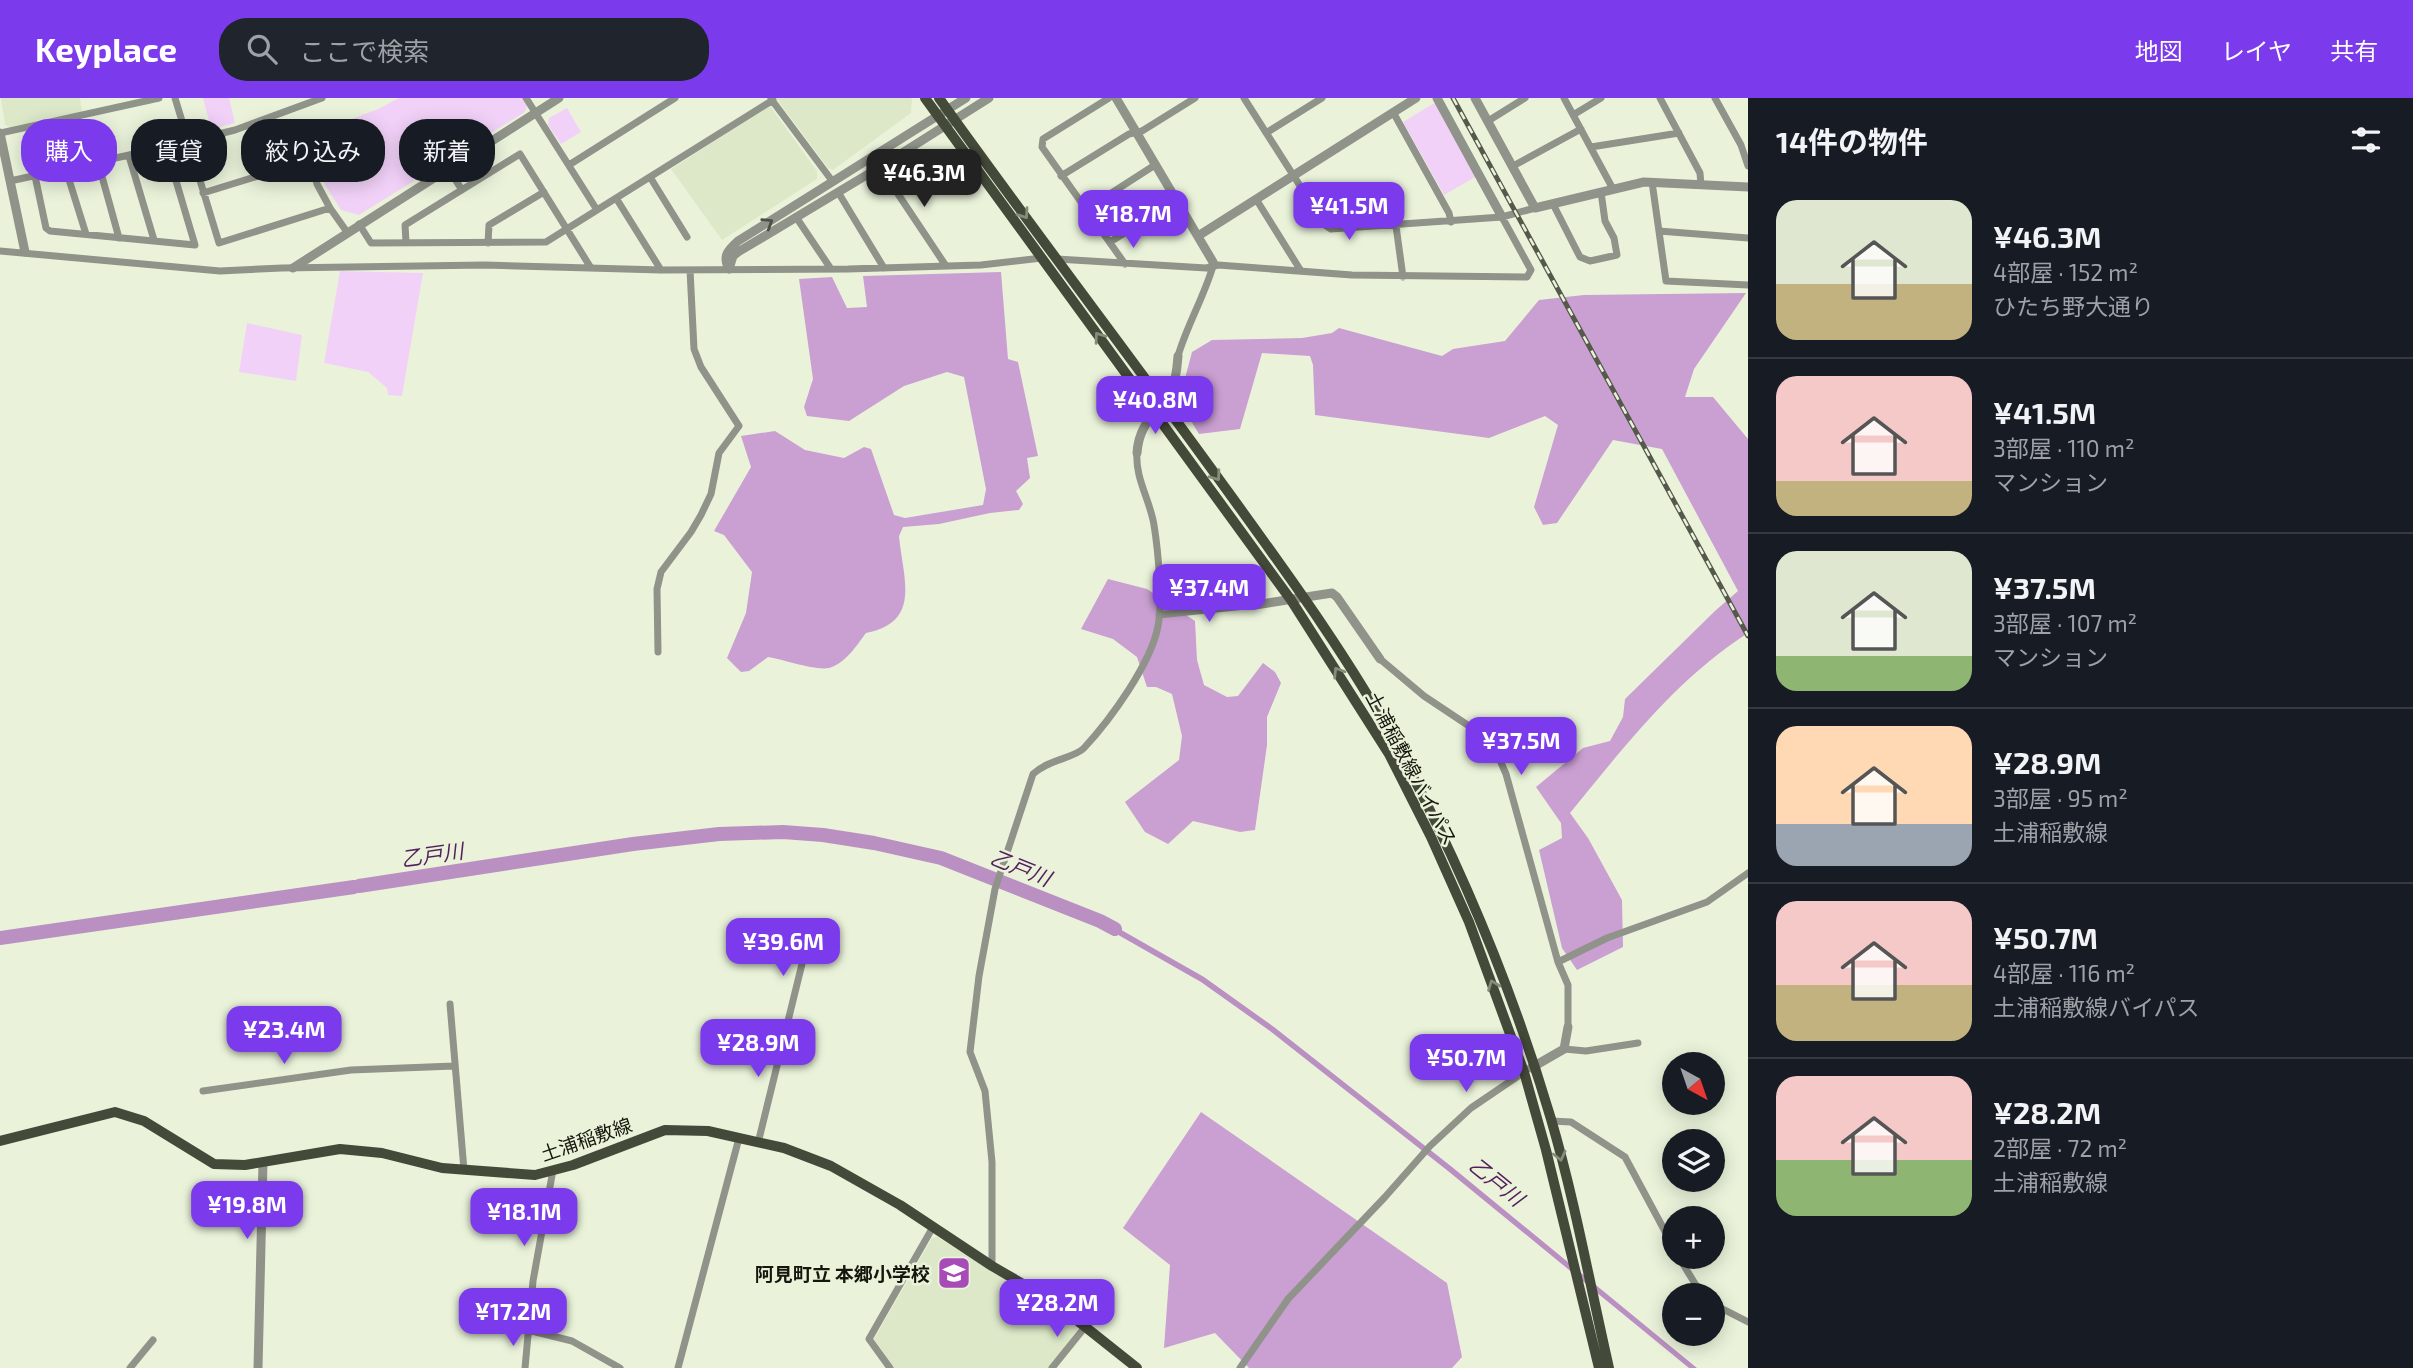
<!DOCTYPE html>
<html lang="ja">
<meta charset="utf-8">
<style>
:root{--surface:#171b24;--page:#20242c;--text:#f1f3f6;--muted:#9ea1a6;--line:#363941;--accent:#7c3aed}
body{margin:0;font-family:"Exo 2","Noto Sans JP",sans-serif;background:var(--page);color:var(--text);height:100vh;display:flex;flex-direction:column;font-size:26px;white-space:nowrap}
*{box-sizing:border-box;margin:0}
p{font-size:23px;color:var(--muted)}
.icon{flex:none;width:38px;height:38px;fill:none;stroke:currentColor;stroke-width:2;stroke-linecap:round;stroke-linejoin:round}
.map{position:relative;flex:1;overflow:hidden}
.panel{display:flex;flex-direction:column;background:var(--surface);width:665px}
.panel>*{flex:none}
.top-card{position:absolute;left:21px;top:21px;width:665px;height:63px;display:flex;gap:14px}
.needle{width:46px;rotate:140deg}
.buttons{position:absolute;left:1662px;top:954px;display:grid;gap:14px}
.buttons a{display:grid;place-items:center;width:63px;height:63px;border-radius:50%;background:var(--surface);box-shadow:0 4px 18px #0003;font-size:35px}
.price{position:absolute;translate:-50% -60px;padding:0 16px;border-radius:14px;background:var(--accent);color:#fff;font-size:23px;line-height:46px;filter:drop-shadow(0 2px 4px #0008)}
.price::after{content:'';position:absolute;left:50%;top:42px;width:21px;height:16px;margin-left:-10px;background:inherit;clip-path:polygon(0 0,100% 0,50% 100%)}
.price.on{background:#222;color:#fff}
ul{padding:0;list-style:none}
li{display:flex;align-items:center;gap:21px;height:175px;padding:0 28px}
li+li{border-top:2px solid var(--line)}
li span{display:grid;place-items:center;flex:none;width:196px;height:140px;border-radius:21px;color:#555}
li>.icon{margin-inline-start:auto}
span .icon{width:84px;height:84px;fill:#fffc;stroke-width:1}
li b{font-size:30px}
h2{display:flex;justify-content:space-between;align-items:center;height:84px;padding:0 28px;font-size:30px}
.pill{padding:0 24px;border-radius:28px;background:var(--surface);box-shadow:0 4px 18px #0003;font-size:24px;line-height:63px}
.pill.on{background:var(--accent);color:#fff}
header{display:flex;align-items:center;gap:42px;box-sizing:border-box;height:98px;padding:0 35px;background:var(--accent);color:#fff}
header strong{font-size:33px}
nav{display:flex;gap:38px;margin-inline-start:auto;font-size:24px}
.search{width:490px;height:63px;background:var(--page);display:flex;align-items:center;gap:18px;box-sizing:border-box;padding:0 24px;border-radius:28px;color:var(--muted);font-size:26px}
main{display:flex;flex:1;min-height:0}
.map>svg:first-child{display:block}
</style>
<header>
<strong>Keyplace</strong>
<div class="search"><svg class="icon" aria-label="search" viewBox="0 0 24 24"><circle cx="10" cy="10" r="6"/><path d="M15 15l6 6"/></svg>ここで検索</div>
<nav><a>地図</a><a>レイヤ</a><a>共有</a></nav>
</header>
<main>
<div class="map">
<svg width="1748" height="1270" viewBox="0 0 1748 1270">
<rect width="100%" height="100%" fill="#eaf3da"/>
<path fill="#dce8c8" d="M1,0h79l2,14 -72,15 -5,-2z
M776,0h136l-1,15 -78,57 -5,-2z
M770,8l47,65v8l-95,61 -51,-71z
M937,1139l116,72 26,19 -31,40h-154l-20,-29 58,-101z"/>
<path fill="#f2d1f8" d="M203,0h26l6,25 -24,6z
M399,0h123l5,8 -2,6 -166,103 -18,-5 -16,-25 -16,-50 69,-26z
M1436,4l41,74 -33,19 -41,-73z
M567,10l14,24 -20,12 -13,-19 1,-7z
M54,29l7,39 -13,3 -7,-39z
M340,173l83,2 -21,123 -14,-1 -1,-7 -19,-16 -44,-9z
M247,225l55,12 -6,46 -57,-9z"/>
<path fill="#ca9fd2" d="M1001,174l7,87 10,3 20,94 -11,2 3,20 -14,13 7,13 -4,6 -29,3 -51,11 -36,3 -4,9c4,43 23,86 -33,97 -9,12 -21,31 -37,35 -13,3 -47,-9 -61,-11l-19,14 -8,1 -14,-14 19,-45 6,-41 -28,-37 -10,-4 37,-64 -10,-31 34,-5 30,19 39,8 20,-11 7,2 23,66 11,3 78,-13 3,-16 -22,-112 -17,-5 -43,14 -55,35 -42,-5 -3,-9 9,-28 -14,-100 33,-2 15,31 20,-1 -4,-31z
M1746,195l-52,76 -9,28h28l35,42v194c-73,47 -123,113 -178,180l18,25 34,62 1,47 -46,23 -15,-22 -23,-98 23,-12 -1,-15 -25,-36 47,-39 27,-7 13,-24 2,-18 91,-89 22,-19 -76,-142 -49,-9 -56,83 -14,2 -9,-18 24,-82 -13,-9 -56,22 -174,-23 -2,-50 -3,-9 -48,-3 -22,76 -41,5 -20,-33 13,-49 20,-12 90,-2 30,-5 7,-5 103,28 11,-7 52,-8 34,-41 45,-5z
M1108,481l39,10 48,32 2,39 7,25 23,12 11,-1 25,-33 12,9 6,11 -14,34v28l-12,85 -15,2 -47,-11 -25,23 -23,-12 -20,-30 54,-42 3,-24 -10,-42 -16,-7h-9l-10,-30 -24,-18 -32,-10z
M1201,1014l246,171 15,74 -10,11h-203l-34,-35 -51,15 6,-83 -47,-37z"/>
<path fill="#ba90c2" d="M1102,821l102,58 70,50 178,140 245,201h-8l-241,-197 -178,-140 -69,-49 -102,-58z"/>
<g fill="none" stroke-linecap="round" stroke-linejoin="round">
<path stroke="#ba90c2" stroke-width="14" d="M359,788l274,-42 86,-10 64,-2 40,3 51,8 67,15 159,63 15,8
M0,840l354,-51"/>
<path stroke="#909389" stroke-width="7" d="M175,0l44,145 111,-35
M526,0l71,112 176,-110
M1109,0l-66,41 -1,8 83,117
M1244,0l81,127 6,4 171,-12 33,-9
M1564,0l49,91
M1660,0l40,75 1,12
M1715,0l26,47 7,21
M771,1l62,83
M1393,14l56,101 2,9
M1573,17l28,-17
M1488,23l37,-23
M0,35l159,-35
M1266,35l56,-35
M1591,49l88,-14
M129,58l25,84
M98,64l21,76
M569,67l106,-67
M1513,68l68,-37
M880,69l66,99
M448,70l14,22
M66,72l20,64
M35,78l11,52 4,3 145,14 -29,-98
M1061,78l68,-42 13,-3 53,-33
M650,79l37,60
M10,83l156,-34 69,-17 87,-32
M1652,84l14,99 82,4
M838,94l46,76
M203,95l107,-33 7,24 13,24 17,24
M616,100l45,72
M1256,101l45,72
M1553,106l27,53 10,4 27,-6 -3,-17 -9,-17 -4,-29
M1085,112l70,-45
M796,119l35,52
M359,126l12,19 175,-1 51,-32
M1396,128l7,51
M1659,133l89,7
M406,144l-1,-17 115,-71 71,114
M1110,144l66,-41
M488,145l1,-18 55,-33
M0,153l220,20 62,-3 203,-3 176,5 187,-1 133,-4 61,-7
M1057,161l149,9 12,-3 134,10 175,2 4,-7 -29,-53
M1178,258c9,-31 26,-59 35,-90
M1159,517l96,-10
M658,554l-1,-63 4,-17 30,-40 10,-17 10,-21 8,-41 20,-27 -38,-59 -7,-18 -4,-79
M1380,561l44,37 48,32 23,21 11,25 52,188 10,23v42
M1558,864l49,-24 100,-36 41,-29
M450,906l14,166
M1564,951l22,2 52,-8
M203,993l148,-21 103,-4
M1551,1023l20,1 54,35 50,93
M758,1045l44,-179
M1678,1158l24,39
M992,1168v-104l-7,-71 -15,-39 9,-76 16,-87 38,-115c16,-15 42,-16 51,-26 26,-28 67,-84 74,-122 5,-25 0,-76 -4,-101 -4,-25 -19,-47 -17,-72
M1713,1206l35,18
M528,1232l44,11 48,27
M130,1270l23,-28
M525,1270l8,-87 20,-111
M678,1270l61,-230
M890,1270l-21,-29 64,-112
M1052,1270l33,-41
M1240,1270l48,-69 97,-102 45,-51 41,-38 53,-36"/>
<path stroke="#909389" stroke-width="9" d="M1116,0l97,164v4
M1437,0l65,119
M1475,0l60,110 109,-26 104,5
M0,35l25,119
M1198,138l218,-138
M293,170l266,-170
M729,171l4,-13 5,-4 142,-85 109,-69
M729,171c-7,-13 -1,-19 9,-28l228,-143
M1137,355c2,-33 24,-42 36,-69 4,-9 4,-19 5,-28
M1255,507l77,-12 5,4 43,62
M1531,970l33,-19 4,-22
M258,1270l5,-206"/>
<path stroke="#444a39" stroke-width="10" d="M925,0l366,502 98,154 42,83 38,85 55,150 22,78 53,218
M939,0c95,133 194,262 290,395 60,83 120,165 169,255 63,118 115,243 153,371 24,82 39,166 58,249
M0,1043l115,-29 29,9 70,43 31,1 95,-16 42,4 60,15 93,7 38,-10 92,-35 43,1 76,17 47,18 69,39 92,61 62,36 83,66"/>
<defs>
<path id="rail" d="M1453,0l295,538"/>
</defs>
<use href="#rail" stroke="#54594b" stroke-width="5"/>
<use href="#rail" stroke="#eaf3da" stroke-width="2.5" stroke-dasharray="8" stroke-linecap="butt"/>
</g>
<defs><path id="oneway-chevron" d="M-2-3.5L2.5 0L-2 3.5" fill="none" stroke-width="1.6" stroke-linecap="round" stroke-linejoin="round" transform="scale(1.75)"/></defs>
<g stroke="#868e79">
<use href="#oneway-chevron" transform="translate(1024 116) rotate(55)"/>
<use href="#oneway-chevron" transform="translate(1099 239) rotate(-126)"/>
<use href="#oneway-chevron" transform="translate(1216 378) rotate(54)"/>
<use href="#oneway-chevron" transform="translate(1338 574) rotate(-122)"/>
<use href="#oneway-chevron" transform="translate(1493 887) rotate(-111)"/>
<use href="#oneway-chevron" transform="translate(1560 1058) rotate(77)"/>
</g>
<use stroke="#4c4f45" href="#oneway-chevron" transform="translate(768 125) rotate(-32)"/>
<defs>
<symbol id="school-square" viewBox="-11 -11 22 22"><rect x="-9" y="-9" width="18" height="18" rx="4" fill="#a74cb7" stroke="#eaf3da"/><path d="M0-5L7-2L0 1L-7-2ZM-4 1L0 2.5L4 1V4Q0 6-4 4Z" fill="#fff"/></symbol>
</defs>
<g fill-rule="evenodd">
<use href="#school-square" x="935" y="1156" width="38" height="38"/>
</g>
<g text-anchor="middle" dominant-baseline="central" stroke-width="5" stroke-linejoin="round" paint-order="stroke">
<g font-size="19" fill="#14170e" stroke="#eaf3da">
<text transform="translate(1412 670) rotate(62)">土浦稲敷線バイパス</text>
<text transform="translate(586 1041) rotate(-19)">土浦稲敷線</text>
</g>
<g font-size="19" font-weight="bold" fill="#14170e" stroke="#eaf3da" text-anchor="end">
<text x="930" y="1175">阿見町立 本郷小学校</text>
</g>
<g font-size="21" font-style="italic" fill="#531f5c" stroke="#eaf3da">
<text transform="translate(432 756) rotate(-8)">乙戸川</text>
<text transform="translate(1021 769) rotate(22)">乙戸川</text>
<text transform="translate(1497 1083) rotate(39)">乙戸川</text>
</g>
</g>
</svg>
<div class="buttons">
<a><svg class="needle" viewBox="-14 -14 28 28"><path d="M0-13l5 13h-10z" fill="#e53935"/><path d="M0 13l5-13h-10z" fill="#9ea1a6"/></svg></a>
<a><svg class="icon" aria-label="layers" viewBox="0 0 24 24"><path d="M12 4l9 5-9 5-9-5zM3 14l9 5 9-5"/></svg></a>
<a>+</a>
<a>−</a>
</div>
<b class="price on" style="left:924px;top:111px">¥46.3M</b>
<b class="price" style="left:1349px;top:144px">¥41.5M</b>
<b class="price" style="left:1133px;top:152px">¥18.7M</b>
<b class="price" style="left:1155px;top:338px">¥40.8M</b>
<b class="price" style="left:1209px;top:526px">¥37.4M</b>
<b class="price" style="left:1521px;top:679px">¥37.5M</b>
<b class="price" style="left:783px;top:880px">¥39.6M</b>
<b class="price" style="left:284px;top:968px">¥23.4M</b>
<b class="price" style="left:758px;top:981px">¥28.9M</b>
<b class="price" style="left:1466px;top:996px">¥50.7M</b>
<b class="price" style="left:247px;top:1143px">¥19.8M</b>
<b class="price" style="left:524px;top:1150px">¥18.1M</b>
<b class="price" style="left:1057px;top:1241px">¥28.2M</b>
<b class="price" style="left:513px;top:1250px">¥17.2M</b>
<div class="top-card">
<a class="pill on">購入</a>
<a class="pill">賃貸</a>
<a class="pill">絞り込み</a>
<a class="pill">新着</a>
</div>
</div>
<section class="panel">
<h2>14件の物件<svg class="icon" aria-label="filters" viewBox="0 0 24 24"><path d="M4 7h16M4 17h16"/><circle cx="9" cy="7" r="2"/><circle cx="15" cy="17" r="2"/></svg></h2>
<ul>
<li><span style="background:linear-gradient(#dfe7d0 60%,#c2b280 0)"><svg class="icon" aria-label="home" viewBox="0 0 24 24"><path d="M3 11l9-7 9 7M6 9v11h12V9"/></svg></span><div><b>¥46.3M</b><p>4部屋 · 152 m²</p><p>ひたち野大通り</p></div></li>
<li><span style="background:linear-gradient(#f6c9c9 75%,#c2b280 0)"><svg class="icon" aria-label="home" viewBox="0 0 24 24"><path d="M3 11l9-7 9 7M6 9v11h12V9"/></svg></span><div><b>¥41.5M</b><p>3部屋 · 110 m²</p><p>マンション</p></div></li>
<li><span style="background:linear-gradient(#dfe7d0 75%,#8fb573 0)"><svg class="icon" aria-label="home" viewBox="0 0 24 24"><path d="M3 11l9-7 9 7M6 9v11h12V9"/></svg></span><div><b>¥37.5M</b><p>3部屋 · 107 m²</p><p>マンション</p></div></li>
<li><span style="background:linear-gradient(#ffd9b3 70%,#9aa5b1 0)"><svg class="icon" aria-label="home" viewBox="0 0 24 24"><path d="M3 11l9-7 9 7M6 9v11h12V9"/></svg></span><div><b>¥28.9M</b><p>3部屋 · 95 m²</p><p>土浦稲敷線</p></div></li>
<li><span style="background:linear-gradient(#f6c9c9 60%,#c2b280 0)"><svg class="icon" aria-label="home" viewBox="0 0 24 24"><path d="M3 11l9-7 9 7M6 9v11h12V9"/></svg></span><div><b>¥50.7M</b><p>4部屋 · 116 m²</p><p>土浦稲敷線バイパス</p></div></li>
<li><span style="background:linear-gradient(#f6c9c9 60%,#8fb573 0)"><svg class="icon" aria-label="home" viewBox="0 0 24 24"><path d="M3 11l9-7 9 7M6 9v11h12V9"/></svg></span><div><b>¥28.2M</b><p>2部屋 · 72 m²</p><p>土浦稲敷線</p></div></li>
</ul>
</section>
</main>
